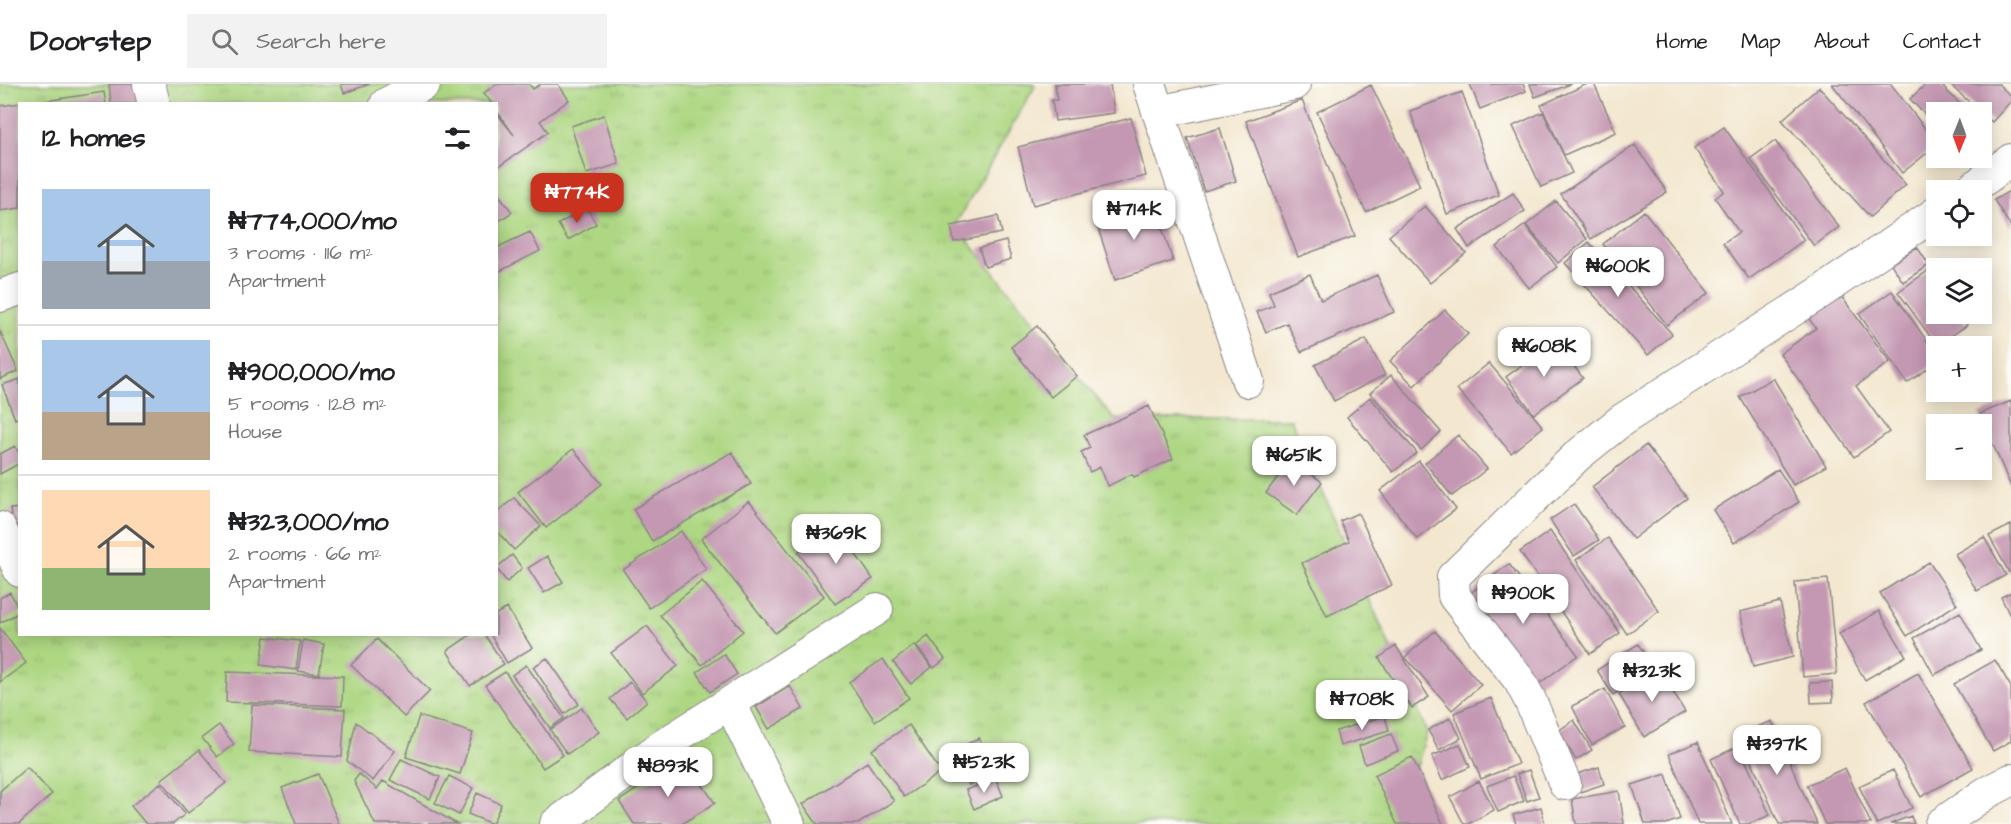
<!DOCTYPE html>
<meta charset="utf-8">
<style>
:root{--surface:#fff;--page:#f2f2f2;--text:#202124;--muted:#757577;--line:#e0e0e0;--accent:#c8321e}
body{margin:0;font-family:"Architects Daughter",sans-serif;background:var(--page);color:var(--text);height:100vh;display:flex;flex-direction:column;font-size:22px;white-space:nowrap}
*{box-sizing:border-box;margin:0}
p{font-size:20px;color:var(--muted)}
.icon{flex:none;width:33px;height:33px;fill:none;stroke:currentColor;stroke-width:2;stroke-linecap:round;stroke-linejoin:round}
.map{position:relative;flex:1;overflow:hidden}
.panel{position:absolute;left:18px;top:18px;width:480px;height:534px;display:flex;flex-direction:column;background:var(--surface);border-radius:0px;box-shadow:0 3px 15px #0003}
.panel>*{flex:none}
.needle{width:39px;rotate:181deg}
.fabs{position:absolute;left:1926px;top:18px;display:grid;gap:12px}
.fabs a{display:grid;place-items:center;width:66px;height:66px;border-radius:0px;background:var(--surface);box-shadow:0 3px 15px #0003;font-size:30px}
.price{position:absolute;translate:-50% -51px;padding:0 14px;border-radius:12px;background:#fff;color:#222;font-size:20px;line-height:39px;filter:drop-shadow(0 2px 3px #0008)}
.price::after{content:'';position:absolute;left:50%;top:36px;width:18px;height:14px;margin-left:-9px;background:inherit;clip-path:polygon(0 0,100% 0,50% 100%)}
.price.selected{background:var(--accent);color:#fff}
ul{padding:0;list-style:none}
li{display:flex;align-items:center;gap:18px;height:150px;padding:0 24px}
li+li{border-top:2px solid var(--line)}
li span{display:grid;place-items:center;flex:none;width:168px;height:120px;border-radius:0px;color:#555}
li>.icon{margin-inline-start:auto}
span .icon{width:72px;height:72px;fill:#fffc;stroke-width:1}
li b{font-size:26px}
h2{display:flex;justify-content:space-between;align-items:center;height:72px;padding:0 24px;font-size:26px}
header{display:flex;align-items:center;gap:36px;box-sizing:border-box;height:84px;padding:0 30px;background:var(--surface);border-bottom:2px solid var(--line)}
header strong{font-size:28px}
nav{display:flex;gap:33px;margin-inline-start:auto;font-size:21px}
.search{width:420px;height:54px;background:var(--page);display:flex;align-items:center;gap:15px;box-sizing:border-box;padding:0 21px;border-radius:0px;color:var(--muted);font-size:22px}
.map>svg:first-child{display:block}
</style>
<header>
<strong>Doorstep</strong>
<div class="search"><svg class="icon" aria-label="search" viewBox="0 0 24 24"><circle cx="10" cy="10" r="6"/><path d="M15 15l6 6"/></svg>Search here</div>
<nav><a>Home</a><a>Map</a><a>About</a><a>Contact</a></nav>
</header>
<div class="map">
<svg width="2011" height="740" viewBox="0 0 2011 740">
<defs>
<pattern id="grass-tufts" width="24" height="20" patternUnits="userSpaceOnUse" patternTransform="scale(1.5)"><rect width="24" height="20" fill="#add782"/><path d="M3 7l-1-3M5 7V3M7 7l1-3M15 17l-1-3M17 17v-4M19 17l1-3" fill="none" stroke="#95b871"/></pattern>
</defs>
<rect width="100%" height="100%" fill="#fdfcf7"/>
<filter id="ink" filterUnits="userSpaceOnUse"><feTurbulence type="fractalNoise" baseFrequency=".0167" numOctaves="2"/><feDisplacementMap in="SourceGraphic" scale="12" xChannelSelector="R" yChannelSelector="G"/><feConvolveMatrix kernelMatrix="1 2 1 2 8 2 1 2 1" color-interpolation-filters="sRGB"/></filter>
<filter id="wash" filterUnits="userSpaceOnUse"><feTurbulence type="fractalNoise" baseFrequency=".008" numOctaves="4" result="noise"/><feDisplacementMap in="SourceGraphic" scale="24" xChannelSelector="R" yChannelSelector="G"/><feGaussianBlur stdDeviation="1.35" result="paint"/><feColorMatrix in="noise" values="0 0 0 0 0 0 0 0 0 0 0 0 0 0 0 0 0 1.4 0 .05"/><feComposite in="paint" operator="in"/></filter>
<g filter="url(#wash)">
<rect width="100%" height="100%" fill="#f3e7cf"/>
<path fill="url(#grass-tufts)" stroke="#687c5e" stroke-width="1.5" fill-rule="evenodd" d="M0,0h1034l1,2 -80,139 159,194h177l136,313 -27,92h-1400zM20,20h476v530h-476z"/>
<g id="blocks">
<path fill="#c498b2" d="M109,0h32l2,20h-32z
M341,0h29l-26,9z
M497,0h32l4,5 8,-5h17l11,16 -29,21 8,11 -50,35 -2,-2v-53l18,23 -18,-25v-6h-4l-8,-11z
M1055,0h55l4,29 -59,8 -3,-21h5z
M1470,0h53l3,7 -46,18z
M1530,0h41l-36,13z
M1587,0h7l22,48 -52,23 -23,-50z
M1832,0h59l45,59v3l-34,27z
M1926,0h14l28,28h-32v14l-26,-27z
M1949,0h49l13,12v5l-19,21z
M1371,1l49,101 -54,26 -49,-100z
M1819,3l87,98 -36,32 -88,-97z
M104,8l2,12h-61v-3z
M1462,8l37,103 -52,19 -37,-103z
M1302,16l53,136 -57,21 -52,-136z
M20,19v105l-20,3v-105z
M1543,28l29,61 -31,14 -28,-61z
M604,31l15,49 -33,10 -15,-48z
M1131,34l15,58 -113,29 -15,-58z
M1724,43l80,113 -55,39 -26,-36 16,-11 -24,-34 9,-7 -30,-43z
M1220,44l16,53 -32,10 -17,-53z
M1775,57l64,86 -25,19 -64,-87z
M1635,61l32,47 -76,47 -30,-45z
M2011,106v37l-17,-27z
M496,107l16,21 -16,11z
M1513,109l12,18 -56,37 -12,-19z
M1556,117l31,38 -29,24 -32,-38z
M1154,119l19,58 -58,19 -19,-58z
M1425,122l41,47 -36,30 -41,-47z
M587,124l9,16 -28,16 -10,-16z
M1644,127l65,82 -42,32 -64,-81z
M998,132l4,17 -48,9 -3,-16z
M1525,141l32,42 -28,21 -32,-41z
M530,148l10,19 -44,22v-25z
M1006,157l5,18 -26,8 -6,-19z
M1589,158l83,92 -24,21 -83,-92z
M1917,163l12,18 -26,17 -12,-18z
M1929,186l7,11v33h23l8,11 -30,21 -39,-54z
M1310,190l11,26 56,-25 17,37 -93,40 -14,-29 -21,9 -9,-20 17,-7 -5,-13z
M1892,207l44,63v9l-29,20 -48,-69z
M1841,212l49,66 -34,24 33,46 -35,25 -74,-103 36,-26 -7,-9z
M1445,226l23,24 -54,52 -24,-25z
M1037,242l40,50 -26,21 -40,-50z
M0,247l18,40 -18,8z
M1366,255l19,36 -51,26 -19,-36z
M1555,257l28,37 -49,36 -28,-37z
M1489,279l54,64 -32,26 -54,-64z
M1391,291l50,57 -20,18 -51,-57z
M1773,294l53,88 -33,19 -53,-88z
M20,295v38l-5,2 -13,-34z
M1370,313l47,56 -24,19 -46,-55z
M2011,317v86l-31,-73z
M1149,322l24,53 -39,18 -2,-3 -24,12 -8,-19 -10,5 -9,-20 9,-4 -6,-13z
M1458,351l29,34 -35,27 -27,-33z
M1646,361l41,53 -54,41 -41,-52z
M15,362l5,8v9l-20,11v-20z
M573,365l29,35 -56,44 -28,-36z
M732,368l19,32 -99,57 -19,-32z
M1291,375l31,23 -25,33 -31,-22z
M1419,377l37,48 -39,30 -37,-48z
M1778,385l21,33 -65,41 -21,-33z
M514,414l27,28 -27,24 -18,-20v-17z
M749,417l75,95 -49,37 -74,-94z
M1574,420l25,36 -25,16 -24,-36z
M20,424v18l-7,1 -3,-18z
M1358,429l34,72 -65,31 -25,-53 47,-22 -9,-20z
M2011,441v46l-2,1 -20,-36z
M836,442l37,53 -38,25 -37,-52z
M681,447l25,38 -57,39 -26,-38z
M1550,447l70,102 -30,21 -70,-102z
M1984,453l22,38 -29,16 -22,-37z
M1608,454l51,73 -32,23 -51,-74z
M512,471l10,13 -15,14 -11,-14z
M547,472l16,26 -19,11 -16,-25z
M1929,478l28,42 -50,32 -27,-43z
M1509,480l69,91 -42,31 -68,-91z
M1828,495l9,95 -34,3 -8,-95z
M702,497l41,50 -41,34 -42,-50z
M10,508l10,20 -20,11v-25z
M2011,508v26l-10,-21z
M1780,518l13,55 -40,10 -13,-55z
M507,524l25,40 -25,15 -17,-29h6v-20z
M1879,527l27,45 -41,24 -26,-46z
M1960,528l21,38 -47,25 -20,-37z
M647,542l31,40 -36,27 -31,-40z
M0,544l26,35 -26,19z
M1435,547l46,54 -29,25 -47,-53z
M472,550h12l20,30 -34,22 -23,-35z
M928,552l17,23 -11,9 -18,-22z
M265,553l35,4 -4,29 -35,-5z
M377,555l53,52 -26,26 -53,-52z
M303,556l21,4 -5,30 -21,-3z
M1638,560l16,24 -41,27 -16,-25z
M914,561l18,22 -21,17 -18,-22z
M1396,562l33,51 -17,11 -33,-50z
M724,570l13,20 -27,18 -13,-20z
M547,574l32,46 -15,10 -31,-47z
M883,575l26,39 -34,23 -26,-39z
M1995,576l16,27v54l-18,10 -39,-67z
M526,581l38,53 -14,10 -38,-53z
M1660,586l25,42 -41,25 -25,-43z
M227,588l116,4 -1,30 -116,-4z
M505,588l58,83 -20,13 -58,-83z
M1918,589l55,95 -52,29 -55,-95z
M630,598l17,19 -20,17 -17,-19z
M1832,598l1,20 -22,1 -1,-20z
M790,602l13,23 -34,20 -13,-22z
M1605,605l20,38 -33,18 -20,-39z
M1491,614l27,66 -37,15 -27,-66z
M252,621l93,4 -3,48 -93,-5z
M582,624l17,24 -32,22 -17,-24z
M419,632l54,17 -13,41 -54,-17z
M1385,632l4,15 -49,15 -4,-15z
M1450,634l11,20 -22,12 -11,-20z
M1574,636l18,30 -16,10 -18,-29z
M1772,637l45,103h-38l-39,-90z
M356,638l39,29 -22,30 -26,-20z
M219,641l15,19 -17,13 -15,-19z
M909,641l32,47 -37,25 -32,-47z
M1391,650l7,17 -33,13 -6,-18z
M979,654l9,19 -34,17 -9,-19z
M1698,658l34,82h-34l-29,-70z
M1460,660l10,23 -28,13 -10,-24z
M1739,662l31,69 -21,9h-9l-29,-65z
M199,666l27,33 -38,30 -27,-33z
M1412,673l31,67h-46l-23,-49z
M684,674l31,45 -33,21h-48l-15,-23z
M401,675l39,18 -10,22 -40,-19z
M987,676l6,14 -24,11 -7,-14z
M867,678l27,39 -36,23h-41l-14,-20z
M27,683l25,27 -33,30h-19v-33z
M1599,683l5,17 -30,10 -6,-17z
M1845,684l26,56h-46l-18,-39z
M1529,686l10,27 -12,4 -10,-27z
M1893,686l19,38 -35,16 -18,-38z
M318,690l21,50h-43l-14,-36z
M359,690l18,15 6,-8 74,43h-82l-21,-43z
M1666,690l14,45 -14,5h-21l-13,-39z
M449,692l24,12 -14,27 -24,-12z
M1513,692l11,25 -26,11 -11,-26z
M996,695l7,17 -29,13 -8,-19z
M1479,697l15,29 -26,14h-4l-14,-27z
M160,699l25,31 -12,10h-27l-15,-18z
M1619,707l5,33h-48l-4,-25z
M477,709l24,11 -9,20 -24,-10z
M1541,723l4,17h-29l-3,-9z
M1911,732l3,8h-24z"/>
</g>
</g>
<g filter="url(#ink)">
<use href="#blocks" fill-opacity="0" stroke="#8a8485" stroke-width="1.5"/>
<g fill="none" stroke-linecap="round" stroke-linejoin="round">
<defs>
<path id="minor" d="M149,0l5,20
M1149,0l99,297
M386,20l38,-20
M1158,28l136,-28
M1970,106l41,-30
M0,212l20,-7
M0,444l20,43
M730,619l59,121
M1565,700l-35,-84 -10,-19 -66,-85 -1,-19 124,-121 45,-36 199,-128 115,-79
M556,740l106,-78 215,-137
M1941,740l45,-31 25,-13"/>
</defs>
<use href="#minor" stroke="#8a8485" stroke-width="34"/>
<use href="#minor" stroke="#fff" stroke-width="32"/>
</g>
</g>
</svg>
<div class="fabs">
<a><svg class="needle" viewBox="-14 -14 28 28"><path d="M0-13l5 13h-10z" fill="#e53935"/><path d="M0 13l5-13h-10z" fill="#757577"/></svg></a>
<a><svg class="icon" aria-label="locate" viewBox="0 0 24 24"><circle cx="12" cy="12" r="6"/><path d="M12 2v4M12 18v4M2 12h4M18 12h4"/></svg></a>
<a><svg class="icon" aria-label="layers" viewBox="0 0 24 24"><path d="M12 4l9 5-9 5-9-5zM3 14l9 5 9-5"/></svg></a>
<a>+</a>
<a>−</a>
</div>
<b class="price selected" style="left:577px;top:140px">₦774K</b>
<b class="price" style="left:1134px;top:157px">₦714K</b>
<b class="price" style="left:1618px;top:214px">₦600K</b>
<b class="price" style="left:1544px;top:294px">₦608K</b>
<b class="price" style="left:1294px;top:403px">₦651K</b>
<b class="price" style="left:836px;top:481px">₦369K</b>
<b class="price" style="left:1523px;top:541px">₦900K</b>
<b class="price" style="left:1652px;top:619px">₦323K</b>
<b class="price" style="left:1362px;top:647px">₦708K</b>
<b class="price" style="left:1777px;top:692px">₦397K</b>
<b class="price" style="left:984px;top:710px">₦523K</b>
<b class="price" style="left:668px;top:714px">₦893K</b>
<section class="panel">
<h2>12 homes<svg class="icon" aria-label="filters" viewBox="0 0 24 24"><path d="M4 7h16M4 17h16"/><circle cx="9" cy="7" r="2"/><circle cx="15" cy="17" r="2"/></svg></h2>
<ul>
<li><span style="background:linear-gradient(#a9c7e8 60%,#9aa5b1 0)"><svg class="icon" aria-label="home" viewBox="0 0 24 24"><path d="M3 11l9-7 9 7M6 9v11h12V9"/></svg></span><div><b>₦774,000/mo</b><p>3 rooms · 116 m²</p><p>Apartment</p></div></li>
<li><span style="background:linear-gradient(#a9c7e8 60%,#b9a48a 0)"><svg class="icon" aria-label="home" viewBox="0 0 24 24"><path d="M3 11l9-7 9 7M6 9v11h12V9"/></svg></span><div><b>₦900,000/mo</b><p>5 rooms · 128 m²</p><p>House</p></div></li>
<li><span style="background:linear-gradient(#ffd9b3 65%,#8fb573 0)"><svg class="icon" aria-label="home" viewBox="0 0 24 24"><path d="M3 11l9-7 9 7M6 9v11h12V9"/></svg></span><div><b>₦323,000/mo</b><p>2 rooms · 66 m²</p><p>Apartment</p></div></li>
</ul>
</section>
</div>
